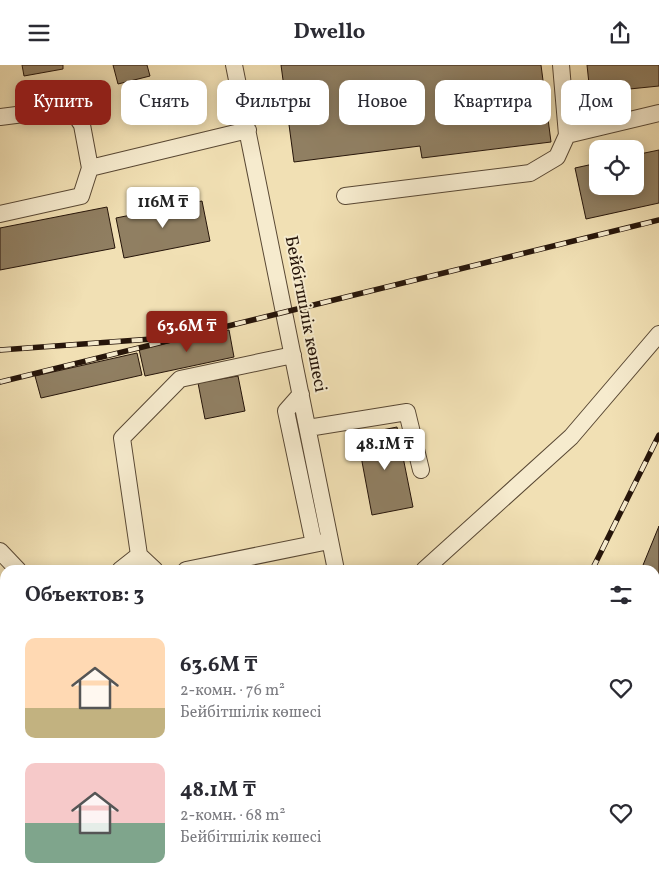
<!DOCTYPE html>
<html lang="ru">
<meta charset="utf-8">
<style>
:root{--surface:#fff;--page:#f2f2f3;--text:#2b2b33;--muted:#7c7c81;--accent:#8f2418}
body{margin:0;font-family:Vollkorn,serif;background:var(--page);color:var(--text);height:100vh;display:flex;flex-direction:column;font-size:19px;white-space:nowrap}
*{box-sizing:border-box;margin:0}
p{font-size:16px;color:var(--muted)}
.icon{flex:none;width:28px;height:28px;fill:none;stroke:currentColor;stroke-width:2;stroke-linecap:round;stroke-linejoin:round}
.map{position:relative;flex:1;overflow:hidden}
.drawer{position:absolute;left:0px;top:500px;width:660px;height:321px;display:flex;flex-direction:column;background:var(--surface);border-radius:15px 15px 0 0;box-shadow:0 2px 12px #0003}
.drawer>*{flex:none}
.top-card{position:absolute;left:15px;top:15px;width:630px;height:45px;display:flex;gap:10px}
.tools{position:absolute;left:589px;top:75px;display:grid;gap:10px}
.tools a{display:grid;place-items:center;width:55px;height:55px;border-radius:10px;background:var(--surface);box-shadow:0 2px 12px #0003;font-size:25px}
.price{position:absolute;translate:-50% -42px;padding:0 11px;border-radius:5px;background:#fff;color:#222;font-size:16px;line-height:32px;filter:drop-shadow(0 1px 2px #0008)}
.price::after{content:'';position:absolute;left:50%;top:30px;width:15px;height:11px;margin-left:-8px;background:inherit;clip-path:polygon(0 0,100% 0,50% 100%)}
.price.selected{background:var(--accent);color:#fff}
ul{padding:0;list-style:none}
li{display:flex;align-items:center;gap:15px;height:125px;padding:0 25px}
li span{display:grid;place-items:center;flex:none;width:140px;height:100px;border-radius:10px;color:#555}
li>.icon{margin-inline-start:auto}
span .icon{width:60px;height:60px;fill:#fffc;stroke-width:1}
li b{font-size:21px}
h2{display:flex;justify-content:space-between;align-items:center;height:60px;padding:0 25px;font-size:21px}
.tag{padding:0 18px;border-radius:10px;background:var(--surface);box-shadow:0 2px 12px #0003;font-size:18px;line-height:45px}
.tag.selected{background:var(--accent);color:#fff}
header{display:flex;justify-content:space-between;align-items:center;height:65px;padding:0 25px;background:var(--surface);font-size:22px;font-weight:700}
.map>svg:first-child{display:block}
</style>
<header><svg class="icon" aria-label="menu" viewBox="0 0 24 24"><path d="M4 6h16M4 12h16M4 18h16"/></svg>Dwello<svg class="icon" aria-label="share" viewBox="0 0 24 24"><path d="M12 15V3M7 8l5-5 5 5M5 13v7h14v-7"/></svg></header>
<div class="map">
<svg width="659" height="821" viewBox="0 0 659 821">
<rect width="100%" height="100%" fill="#f1e0b4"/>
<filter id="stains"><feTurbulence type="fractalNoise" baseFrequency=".004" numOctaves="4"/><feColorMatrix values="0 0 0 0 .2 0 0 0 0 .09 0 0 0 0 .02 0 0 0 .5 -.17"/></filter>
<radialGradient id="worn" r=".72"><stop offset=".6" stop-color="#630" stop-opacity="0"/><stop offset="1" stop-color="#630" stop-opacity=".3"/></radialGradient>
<path fill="#907f62" stroke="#26150a" d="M22,0h41v4l-39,7z
M113,0h34l3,11 -32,8z
M281,0h260l10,77 -129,16 -2,-12 -126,16z
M587,0h72v21l-69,7z
M659,85v53l-73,16 -11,-51 23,-5v23h37v-31z
M202,136l8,40 -86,17 -8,-40z
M107,142l8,41 -115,22v-42z
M229,265l5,27 -89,19 -6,-27z
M137,288l5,22 -101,23 -6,-22z
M238,311l7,35 -40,8 -7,-36z
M397,362l16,80 -41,8 -15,-80z
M659,461v148l-4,-2v-102h-14z
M5,701v20l-5,-6v-10z
M655,764h4v28h-4z"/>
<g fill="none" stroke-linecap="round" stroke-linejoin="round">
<defs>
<path id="minor" d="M234,0l102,505
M0,52l71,-9 11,17 8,43 -9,28 -81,18
M567,70l92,-22
M90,103l158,-38
M345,131l185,-23 27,-16 10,-22 -6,-70
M301,329l-15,17 28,133
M308,363l99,-16 14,58
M0,486l18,19
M120,505l19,-15
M155,505l-16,-15 -17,-117 58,-59 113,-24
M186,505l138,-28
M424,505l147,-133 88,-103
M655,714h4
M655,810h4
M59,821l5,-5
M377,821l2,-5
M572,821l14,-5"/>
</defs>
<use href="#minor" stroke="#594834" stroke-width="18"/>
<use href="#minor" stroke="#f6ebce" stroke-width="16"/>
<defs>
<path id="rail" d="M0,285l152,-11
M0,317l659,-162
M592,505l67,-135
M442,821l3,-5
M454,821l2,-5"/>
</defs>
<use href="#rail" stroke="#26150a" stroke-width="5.5"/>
<use href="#rail" stroke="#f6ebce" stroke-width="4" stroke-dasharray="11" stroke-linecap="butt"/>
</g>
<g text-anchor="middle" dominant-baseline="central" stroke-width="4" stroke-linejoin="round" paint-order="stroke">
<g font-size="18" fill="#26150a" stroke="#f6ebce">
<text transform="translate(305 249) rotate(79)">Бейбітшілік көшесі</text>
</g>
</g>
<rect width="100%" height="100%" filter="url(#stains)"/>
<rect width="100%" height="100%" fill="url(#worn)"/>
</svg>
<div class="tools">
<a><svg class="icon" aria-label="locate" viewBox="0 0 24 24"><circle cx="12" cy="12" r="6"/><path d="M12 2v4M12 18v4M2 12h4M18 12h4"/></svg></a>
</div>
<b class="price" style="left:163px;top:164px">116M ₸</b>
<b class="price selected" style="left:187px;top:288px">63.6M ₸</b>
<b class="price" style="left:385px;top:406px">48.1M ₸</b>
<div class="top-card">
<a class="tag selected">Купить</a>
<a class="tag">Снять</a>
<a class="tag">Фильтры</a>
<a class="tag">Новое</a>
<a class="tag">Квартира</a>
<a class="tag">Дом</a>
</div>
<section class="drawer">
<h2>Объектов: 3<svg class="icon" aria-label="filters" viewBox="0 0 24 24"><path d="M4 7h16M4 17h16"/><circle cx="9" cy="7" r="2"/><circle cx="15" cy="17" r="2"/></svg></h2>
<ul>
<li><span style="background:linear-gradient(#ffd9b3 70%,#c2b280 0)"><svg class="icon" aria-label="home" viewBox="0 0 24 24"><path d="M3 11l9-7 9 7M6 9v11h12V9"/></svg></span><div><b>63.6M ₸</b><p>2-комн. · 76 m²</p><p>Бейбітшілік көшесі</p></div><svg class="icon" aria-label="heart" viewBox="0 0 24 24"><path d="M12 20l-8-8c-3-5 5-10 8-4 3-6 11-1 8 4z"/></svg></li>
<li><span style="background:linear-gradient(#f6c9c9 60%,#7fa58c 0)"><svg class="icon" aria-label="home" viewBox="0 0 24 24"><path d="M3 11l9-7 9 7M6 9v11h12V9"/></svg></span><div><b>48.1M ₸</b><p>2-комн. · 68 m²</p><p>Бейбітшілік көшесі</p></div><svg class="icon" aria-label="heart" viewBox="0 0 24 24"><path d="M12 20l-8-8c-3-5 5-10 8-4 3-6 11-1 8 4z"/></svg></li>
</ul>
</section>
</div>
